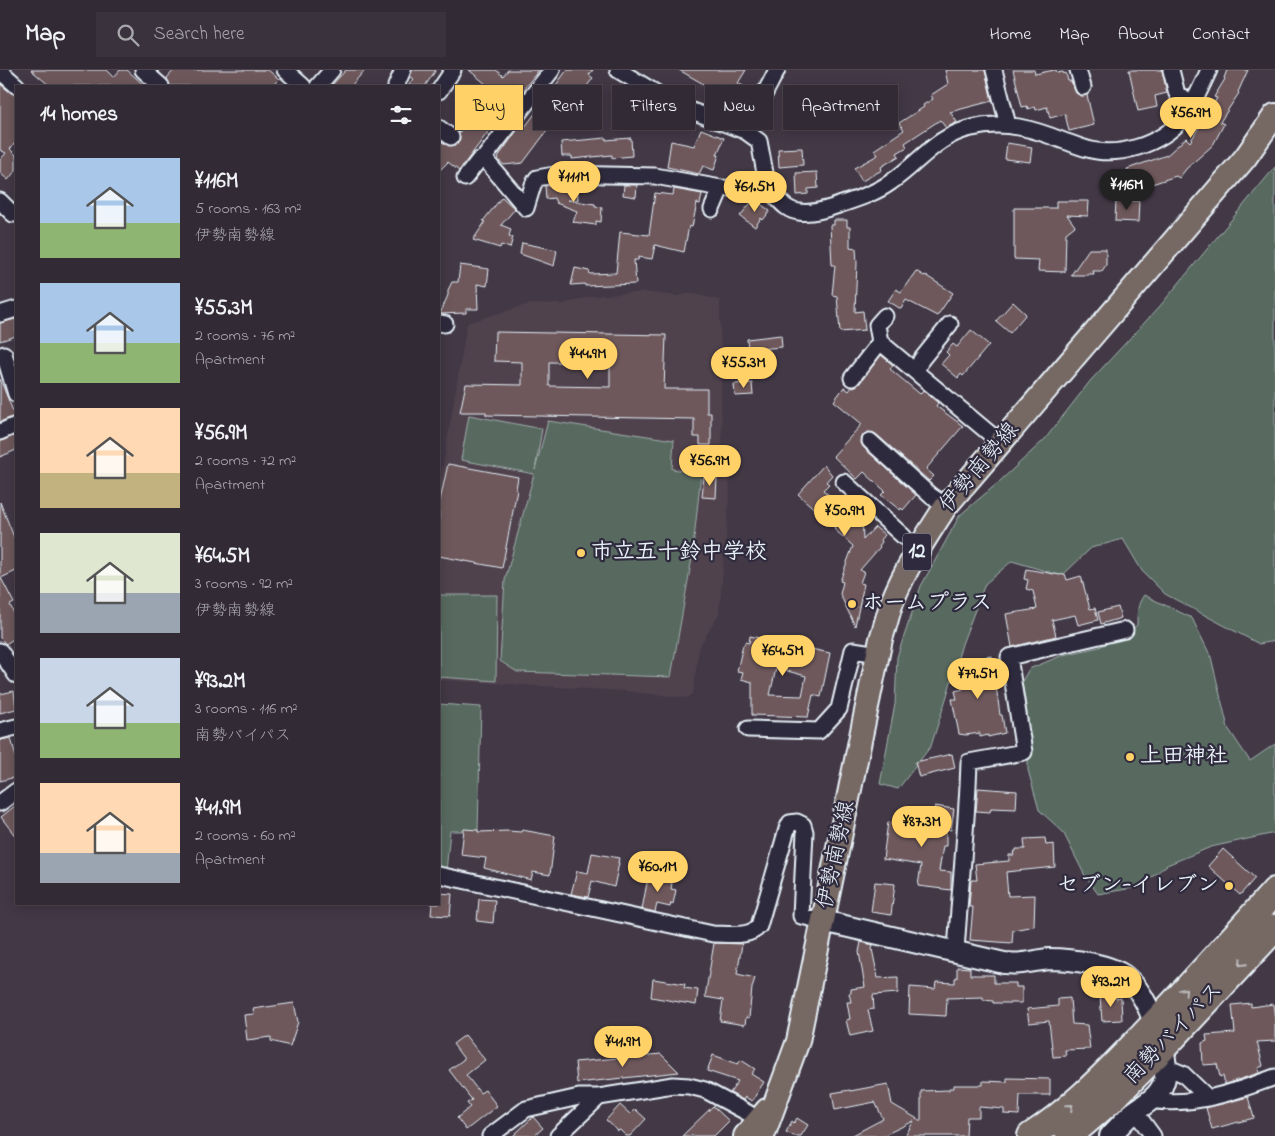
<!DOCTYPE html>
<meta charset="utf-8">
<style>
:root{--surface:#322a34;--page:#3a323c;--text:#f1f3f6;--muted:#a8a7ac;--line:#4d464f;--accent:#ffd166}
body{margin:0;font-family:"Indie Flower","Klee One",sans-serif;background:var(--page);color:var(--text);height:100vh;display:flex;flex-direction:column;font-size:19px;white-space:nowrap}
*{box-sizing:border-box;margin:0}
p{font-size:16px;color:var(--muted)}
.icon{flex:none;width:28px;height:28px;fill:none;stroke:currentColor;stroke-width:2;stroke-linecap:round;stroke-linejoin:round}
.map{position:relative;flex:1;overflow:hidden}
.sheet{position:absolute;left:15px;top:15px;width:425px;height:820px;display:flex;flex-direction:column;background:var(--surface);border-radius:0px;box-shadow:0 2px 12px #0003,0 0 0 1px var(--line)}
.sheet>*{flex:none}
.banner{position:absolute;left:455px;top:15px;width:475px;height:45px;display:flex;gap:10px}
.price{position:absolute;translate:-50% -42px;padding:0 11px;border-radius:18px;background:var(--accent);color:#111;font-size:16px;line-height:32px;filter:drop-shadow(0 1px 2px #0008)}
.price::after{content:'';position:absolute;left:50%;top:30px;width:15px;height:11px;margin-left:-8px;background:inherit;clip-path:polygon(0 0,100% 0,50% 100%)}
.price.selected{background:#222;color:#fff}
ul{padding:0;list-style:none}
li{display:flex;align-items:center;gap:15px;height:125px;padding:0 25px}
li span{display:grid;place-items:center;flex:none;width:140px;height:100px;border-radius:0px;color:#555}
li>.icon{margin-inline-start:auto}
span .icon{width:60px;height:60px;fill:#fffc;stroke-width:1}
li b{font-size:21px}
h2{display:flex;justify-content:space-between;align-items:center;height:60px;padding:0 25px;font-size:21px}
.pill{padding:0 18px;border-radius:0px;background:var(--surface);box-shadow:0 2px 12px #0003,0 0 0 1px var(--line);font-size:18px;line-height:45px}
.pill.selected{background:var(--accent);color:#111}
header{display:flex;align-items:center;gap:30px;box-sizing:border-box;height:70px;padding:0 25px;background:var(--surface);border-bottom:1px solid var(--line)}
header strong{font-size:24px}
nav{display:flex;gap:28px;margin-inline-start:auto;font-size:18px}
.search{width:350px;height:45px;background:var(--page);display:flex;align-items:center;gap:12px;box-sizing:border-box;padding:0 18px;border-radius:0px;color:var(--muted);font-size:19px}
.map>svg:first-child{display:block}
</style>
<header>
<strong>Map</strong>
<div class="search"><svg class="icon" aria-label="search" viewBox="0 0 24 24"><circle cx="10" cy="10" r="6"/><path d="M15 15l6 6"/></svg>Search here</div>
<nav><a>Home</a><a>Map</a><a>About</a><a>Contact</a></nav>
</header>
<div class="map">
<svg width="1275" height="1066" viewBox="0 0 1275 1066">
<rect width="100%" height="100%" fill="#423846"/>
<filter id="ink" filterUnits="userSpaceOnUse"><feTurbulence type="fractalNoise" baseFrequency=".02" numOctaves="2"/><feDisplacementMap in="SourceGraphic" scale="10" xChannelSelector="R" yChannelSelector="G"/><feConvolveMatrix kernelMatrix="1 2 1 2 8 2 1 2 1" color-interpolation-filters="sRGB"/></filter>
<g filter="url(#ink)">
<path fill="#4f424d" d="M644,222l34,4 13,-3 29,7 2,146 2,15 5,13 1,17 -11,123 -20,33 -6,47 -6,4 -63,-7 -185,-11v-191l28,-166 62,-19h34l29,-8z"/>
<path fill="#596a61" stroke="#a0aeac" d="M1275,97v474l-16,3 -94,-50 -23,-23 -19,-32 -32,9 -29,28 -50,-15 -27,23 -23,60 -16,55 -15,47 -33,43 -18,-5 15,-80 2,-47 24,-71 39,-71 39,-33 46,-43 46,-59 69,-74z
M469,345l73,14 -7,41 13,-49 126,19 -2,29 29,5 -9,84 -21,119 -154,-5 -17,-11 5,-81 29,-106 -73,-14z
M439,525h58l-1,86 -57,-4z
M1144,525l48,23 19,39 17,71 22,33 25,-17v89l-64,14 -44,18 -28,22 -41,7 -14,-20 -21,-42 -24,-22 -11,-40v-50l-6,-39 7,-12 34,-14 36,-8 26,-12 12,-10c0,-11 0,-21 7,-30z
M439,634l42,3 -3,124h-28l-4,41 -7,-2z"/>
<path fill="#6e585c" stroke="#e8f1f8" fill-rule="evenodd" d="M31,0h76l7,7 6,-7h7l18,16h-95z
M174,0h94l11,9 -7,7h-102l-3,-8z
M346,0h19l-14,16h-20z
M412,0h24l-11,16h-17l6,-7 -4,-3z
M469,0h27l7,6 5,-6h31l-34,42 1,2 -6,8 -2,-1 -6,8 -1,-1 -32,43 -11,-9 -9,9v-31l10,6 9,-3 2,-5 -1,-5 34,-43z
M567,0h26l-4,5 4,3 -12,16 -2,-1 -13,17 -2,-2 -41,55 -19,2 -6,-5 1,-1 -1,-2 23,-32 4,2z
M679,0h67l-8,13 14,8 -10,15z
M945,0h40l7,31 -42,11 7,10 -11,6 -6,-8 -35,23 2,4 -10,6 2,3 -18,11 1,3 -20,11 -8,-13 24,-13 -4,-5 30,-20 -5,-7 25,-16 -1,-2 10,-6 -2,-4 17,-11z
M1013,0h21l1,4 19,-4h2l1,3 6,-1 1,2 2,-1 2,8h3l5,12 5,3 6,-1 7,30 -25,6 -4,-17 -15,4 -3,-11 -11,3 -1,-3 -7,2 -1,-3 -5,1z
M1129,0h33l5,23 -12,3 2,11 -19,4z
M1227,0h21l-10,22 1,1 -19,29 4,2 -11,21 -26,23 -8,10 -3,-2 -42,14 -7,-21 40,-14 19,-17 4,4 27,-44 -3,-1 11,-18 -1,-1z
M0,14l11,9 5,2v47l-6,7 6,6v15l-8,10 -8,-7v-13l6,-7 -6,-3z
M701,59l23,9 -7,17h2l-5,15 -11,-4 -4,8 -32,-7 4,-26 23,5z
M606,68v2l25,-2 1,18 -20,2v-3l-40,4v-3h-10l-1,-14z
M1007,73l25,4 -2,15 -25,-3z
M802,78l1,17 -24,2 -1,-18z
M817,102l1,16 -10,1v5l-11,1 -1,-22z
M561,113l16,1 1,16h-11l28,4v2l7,1 -1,15 -5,-1v4l-23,-3 4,-11 -21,-8 -2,-5 -8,1 -1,-13z
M624,115h13l-1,12 -13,-2z
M674,119l28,5 -2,10 -3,-1 -5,24 -3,-1 -5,26 -29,-7 -3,14 -13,-2 -1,3h-4l2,24 -51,2v-2l-14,1 4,-17 14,3 1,3 26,-1 4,-41 29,3 6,-42 18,2z
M502,127l13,12 -14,16 10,4 -2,7 4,1 -3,11 -9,-3 -1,3 -27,-8 12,-18 -2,-1z
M754,129l16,12 -7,9 -2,-2 -6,9 -15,-11z
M1056,131h33l-1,15 -21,-1 8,11 -9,7 -1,39 -27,-1 1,-11 -25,-1v-51h42z
M1116,131h23l-1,21 -23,-1z
M834,150h13v7h3v20l6,1 1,15 -2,49 8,-1 2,19 -25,2 -3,-36 -5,-1 3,-30h-3l-2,-40h4z
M522,173l35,7 -3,16 -34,-12z
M1089,179h17v16l-4,6h-9l1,3h-6l1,1h-18z
M460,195l29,4 -2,17 -10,-2 1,25h-12v4l-26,1 8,-19v-5l4,-8h6z
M916,201l8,5 1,-1 28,18 -16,23 -31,-16 -5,9 -13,-8 8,-12 5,3z
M1013,232l13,12 -16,19 -14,-12z
M16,249v17l-16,5v-18z
M971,260l18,15 -26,31 -2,-2 -3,4 -17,-14 8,-9 -3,-3 7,-8 4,3z
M495,262l171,3 -2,54h43v24h4v32h-11v-8h-6v-18l-208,-4v-3h-26l6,-28 56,1v-23l-28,-1zM549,292l61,1v24l-61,-1z
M781,265l1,12 -34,3 -1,-11z
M881,285l12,10 -3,4 30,25 3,-4 15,13 -2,3 27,20 -37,43 8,7 -5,5 -53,-47 -8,-2 -5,3 -2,8 3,5 52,47 -13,15 -2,-2 -1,2 -19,-15 4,-4 -21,-19 -7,7 -24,-23 29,-32 -28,-23 10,-14 5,4 3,-4 7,-3z
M0,309l15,37 -15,6z
M752,313l1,12 -18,1 -1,-12z
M16,365v15l-16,7v-16z
M448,394l70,13 -2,12 1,1 -15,78 -63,-12v-51z
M824,395l8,10 -6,7 3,2 -6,6 26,22h13l1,28 12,-13 10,8 -4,5 1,2 -3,4 1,1 -20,23 4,2 -4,11 4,1 -9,42 -15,-32 3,-12 -3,-1 13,-35 -19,-17 1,-1 -37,-34z
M704,406l13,1 -1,21 -14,-1z
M0,432l16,40v29l-15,7 13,25 -4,2 6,12v20l-10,7 -6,-6z
M1026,499l34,6 5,-1 2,6 14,-4 9,33 5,-1 3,12 -20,5 -3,-10 -23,5 4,16 -44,11 -6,-33 31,-5 -4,-18 -7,-2 2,-9 -4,-1z
M1118,537l3,11 -20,6 -3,-12z
M750,566l80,17 -9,44 -8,-2 -5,22 -56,-2v-33l-11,-3 2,-7 -6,-1 6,-26h1l1,-3 4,1zM776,598l30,8 -4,20 -32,-1z
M992,586l8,59h2l3,18 -17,4v-2l-8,2v-4l-14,2 -7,-1 -7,-35h5l-2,-8 8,-2 -4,-28z
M14,621l2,18 -16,4v-19z
M11,668l5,19v20l-16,4v-41z
M952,684l3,14 -36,9 -4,-15z
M978,718l39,3 -1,18 -25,-1 -1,4 -14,-1z
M16,735v32l-15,-20z
M935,736l19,3 -3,21 -5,-1v17h-3l-4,25 12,1v18l-33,-4 3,-21 -38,-6 5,-37 43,6z
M464,759l14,1v2l30,-1 13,1 1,-2 33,6 -5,39 -17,-3 -2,8 -47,-12 2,-10 -25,-3z
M1045,768l1,7 8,-1 1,23 -49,5 2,24 27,-1 -1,31 -21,4 -1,13 -42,-3 3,-33h-4l2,-27h6l-2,-16 34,-3v-6h5l-1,-3 3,-1v-2h9l-1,-10z
M1223,779l32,29 -15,17 -32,-29z
M592,783l27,5 -1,5h1l-5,24 -22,-6 -4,16 -17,-3 6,-23 11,2z
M649,802l23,11 -1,6 5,1 -3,14 -2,-1 -1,4 -13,-3 -2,8 -13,-3z
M875,812l20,2 -4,31 -20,-3z
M439,823l13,1 -2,22 -19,-1 1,-11h7z
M479,829l16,1 -2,23 -16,-2z
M861,872l12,3 -1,4 6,29 20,-1v16l-25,2 1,14 -6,1 5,21 -23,5 -4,-16 4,-1 -3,-17h4l-2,-9h2v-4l14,-2 -6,-35z
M714,873l28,1 -5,30 18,4 -3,10 -3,30 -3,-1 -1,8 -25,-4 3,-21 -18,-3z
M957,897l13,1v7h24v8h22v4h6v16h-29v-2l-10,-1v-3l-36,1 -1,18 -37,-2 1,-27 25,2 1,-7 19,1v-5h2z
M653,909l32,5 -1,4 14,2 -2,15 -45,-8z
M1116,924v5l5,-1 1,22 -20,1 -2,-25z
M1070,928l2,26 15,1 3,24 -25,1 1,6 -13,1 -4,-36 -20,2 -2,-14 31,-3v-7z
M294,933l4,19 -8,24 -19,-5v-4l-24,3 -3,-25 10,-1 -1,-5z
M1251,933v4l22,-3 2,16v21l-18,1 6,24 -5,2 1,5 -34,11 -2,-8 -3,1 -3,-13 -14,1 -1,-22 5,-2 -1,-6 29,-2 -3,-28z
M465,965l20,25 -19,15 14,18 5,-3 12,16 -31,24 -9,-12 13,-11 -3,-4 5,-3 -23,-30 15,-11 -11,-15z
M661,984l18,18 -102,11 -2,-21z
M713,985l25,9 3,-4 14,9 -4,5 13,8 -12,19 -7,-4 -2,3 -13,-7 8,-12 -31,-10z
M1007,1008l43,1v16h-30l-1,20 -15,-1v-5l-25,-2v10h-12l-1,19h-61l9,-15 -32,15h-31l32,-17 -8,-17 -40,8 -3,-17 18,-3v1l38,-7 4,20 29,17v-30l28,-1v-2h5v-3h29v-4l24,1z
M1248,1027l6,21 -42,11 -6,-21z
M620,1035l10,9 5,-5 11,10 -16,17h-4l-6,-6 -2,1 -12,-11z
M713,1036l16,15 -15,15h-32z
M533,1047l10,11 -9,8h-21z
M797,1048l11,7 -7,11h-7l-8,-4 6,-11 2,2z"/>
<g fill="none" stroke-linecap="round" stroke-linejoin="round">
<defs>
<path id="street" d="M143,0l18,16
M285,0l18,16
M552,0l-68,88 42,50 7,-23 4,-7 23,-4 95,2 66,12
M618,0l58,35 69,26 14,10 9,48
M994,0l14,55
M1078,0l5,17
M1171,0l6,24 16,9
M0,1l17,15
M318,16l14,-16
M396,16l7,-16
M439,21l14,-21
M439,58l12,9
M745,61l32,-61
M465,108l14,-18 5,-2
M0,131l13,13h3
M712,139l9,-21c14,2 28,-5 41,-1 15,4 18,23 37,25 13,2 28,-3 40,-7 18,-6 37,-12 52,-23 28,-19 46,-47 81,-54 32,-8 62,1 92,13 10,3 22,9 33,10 13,2 28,0 41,-4 43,-14 53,-38 71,-77
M0,244l16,-5
M885,246l-8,9 3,17 121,101
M439,253l6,1
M4,284l12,40
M916,302l5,-12 29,-36
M852,308l28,-36
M0,362l16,-7
M870,371l61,55 15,10
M844,412l60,55
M0,581l16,24
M748,659l71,2 20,-22 14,-59 25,4
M0,661l16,-4
M0,733l16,-12
M439,805l274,59c14,0 37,4 46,-8l28,-97 3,-6 7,-1 6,3 2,7 -4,84 22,5
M956,881c4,-63 11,-126 13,-189l55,-10 -15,-95 116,-27
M1166,997l17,7 25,24
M1150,1030c43,7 85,-8 125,-23
M1133,1043l9,8 11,15
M490,1066l36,-27 53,-12h20l74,-12 16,1 16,4 43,23 11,9
M558,1066l41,-39"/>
<path id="secondary" d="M823,851l181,42c6,0 12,1 18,0 9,-1 18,-3 27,-4 20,0 64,5 79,20 16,14 24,37 31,56 5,17 12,39 1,55 -6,10 -17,15 -26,22 -9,7 -16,16 -24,24"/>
<path id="primary" d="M745,1066l22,-26
M763,1066l35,-95 83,-402c4,-12 7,-25 11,-37 14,-35 34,-65 54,-96l299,-348 30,-43"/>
<path id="highway" d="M1031,1066c37,-24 67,-54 97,-85 51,-52 99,-106 147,-160
M1069,1066l42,-36 52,-52 112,-120"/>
</defs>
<use href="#street" stroke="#e8f1f8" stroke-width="19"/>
<use href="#secondary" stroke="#e8f1f8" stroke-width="24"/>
<use href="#primary" stroke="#e8f1f8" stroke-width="26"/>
<use href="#highway" stroke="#e8f1f8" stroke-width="30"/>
<use href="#street" stroke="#2f2a3d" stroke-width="15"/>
<use href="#secondary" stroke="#2f2a3d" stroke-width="20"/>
<use href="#primary" stroke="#766864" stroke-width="22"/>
<use href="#highway" stroke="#766864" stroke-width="26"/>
</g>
<defs><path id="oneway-chevron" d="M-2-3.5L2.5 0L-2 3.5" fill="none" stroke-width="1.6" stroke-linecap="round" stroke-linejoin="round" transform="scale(1.25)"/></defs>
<g stroke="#bababd">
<use href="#oneway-chevron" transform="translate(1242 893) rotate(133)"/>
<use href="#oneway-chevron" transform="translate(1184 921) rotate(-48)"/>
<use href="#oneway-chevron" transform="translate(1070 1037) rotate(-41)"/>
</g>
</g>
<g fill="#ffd166" stroke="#2f2a3d" stroke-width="2">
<circle cx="581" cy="483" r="5"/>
<circle cx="852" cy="534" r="5"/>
<circle cx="1130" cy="687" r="5"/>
<circle cx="1229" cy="816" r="5"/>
</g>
<g text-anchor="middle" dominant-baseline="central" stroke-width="4.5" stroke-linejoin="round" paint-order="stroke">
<rect fill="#2f2a3d" stroke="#b0b5c0" stroke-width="1" x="903" y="463.5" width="28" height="37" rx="4"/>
<g font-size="21" font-weight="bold" fill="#e8f1f8">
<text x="917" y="482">12</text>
</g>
<g font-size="22" fill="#e8f1f8" stroke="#2f2a3d">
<text transform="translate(980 398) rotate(-50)">伊勢南勢線</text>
<text transform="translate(837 785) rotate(-78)">伊勢南勢線</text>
<text transform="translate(1174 964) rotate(-46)">南勢バイパス</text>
</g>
<g font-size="22" font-weight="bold" fill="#e8f1f8" stroke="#2f2a3d" text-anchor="start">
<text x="591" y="483">市立五十鈴中学校</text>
<text x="862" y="534">ホームプラス</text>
<text x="1140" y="687">上田神社</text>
<text x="1219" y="816" text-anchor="end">セブン-イレブン</text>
</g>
</g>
</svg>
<b class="price" style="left:1191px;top:69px">¥56.9M</b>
<b class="price" style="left:574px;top:133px">¥111M</b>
<b class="price selected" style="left:1127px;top:141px">¥116M</b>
<b class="price" style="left:755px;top:143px">¥61.5M</b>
<b class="price" style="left:588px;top:310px">¥44.9M</b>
<b class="price" style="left:744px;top:319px">¥55.3M</b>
<b class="price" style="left:710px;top:417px">¥56.9M</b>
<b class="price" style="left:845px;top:467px">¥50.9M</b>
<b class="price" style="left:783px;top:607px">¥64.5M</b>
<b class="price" style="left:978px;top:630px">¥79.5M</b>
<b class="price" style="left:922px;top:778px">¥87.3M</b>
<b class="price" style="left:658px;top:823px">¥60.1M</b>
<b class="price" style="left:1111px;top:938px">¥93.2M</b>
<b class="price" style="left:623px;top:998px">¥41.9M</b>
<div class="banner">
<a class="pill selected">Buy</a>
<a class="pill">Rent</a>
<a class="pill">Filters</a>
<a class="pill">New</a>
<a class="pill">Apartment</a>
</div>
<section class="sheet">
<h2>14 homes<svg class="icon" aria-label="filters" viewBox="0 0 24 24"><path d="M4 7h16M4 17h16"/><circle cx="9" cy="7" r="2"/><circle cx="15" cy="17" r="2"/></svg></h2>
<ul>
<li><span style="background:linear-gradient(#a9c7e8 65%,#8fb573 0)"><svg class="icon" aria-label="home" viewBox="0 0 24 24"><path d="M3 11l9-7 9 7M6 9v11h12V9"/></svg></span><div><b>¥116M</b><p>5 rooms · 163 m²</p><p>伊勢南勢線</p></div></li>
<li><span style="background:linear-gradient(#a9c7e8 60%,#8fb573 0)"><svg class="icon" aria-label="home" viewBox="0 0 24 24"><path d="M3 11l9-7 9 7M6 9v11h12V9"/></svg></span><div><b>¥55.3M</b><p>2 rooms · 76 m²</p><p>Apartment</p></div></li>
<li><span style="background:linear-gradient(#ffd9b3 65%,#c2b280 0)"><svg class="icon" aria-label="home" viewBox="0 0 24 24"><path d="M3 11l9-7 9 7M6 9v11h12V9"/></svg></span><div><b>¥56.9M</b><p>2 rooms · 72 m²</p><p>Apartment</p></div></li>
<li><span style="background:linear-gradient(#dfe7d0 60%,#9aa5b1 0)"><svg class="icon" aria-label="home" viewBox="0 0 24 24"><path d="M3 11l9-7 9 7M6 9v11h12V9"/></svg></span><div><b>¥64.5M</b><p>3 rooms · 92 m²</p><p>伊勢南勢線</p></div></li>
<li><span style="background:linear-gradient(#c9d6e8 65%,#8fb573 0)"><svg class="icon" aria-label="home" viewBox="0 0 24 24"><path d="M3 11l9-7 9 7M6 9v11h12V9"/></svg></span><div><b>¥93.2M</b><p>3 rooms · 116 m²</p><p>南勢バイパス</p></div></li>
<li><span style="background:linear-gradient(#ffd9b3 70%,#9aa5b1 0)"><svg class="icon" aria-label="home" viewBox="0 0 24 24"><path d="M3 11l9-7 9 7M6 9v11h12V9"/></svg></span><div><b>¥41.9M</b><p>2 rooms · 60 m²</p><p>Apartment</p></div></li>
</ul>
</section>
</div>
